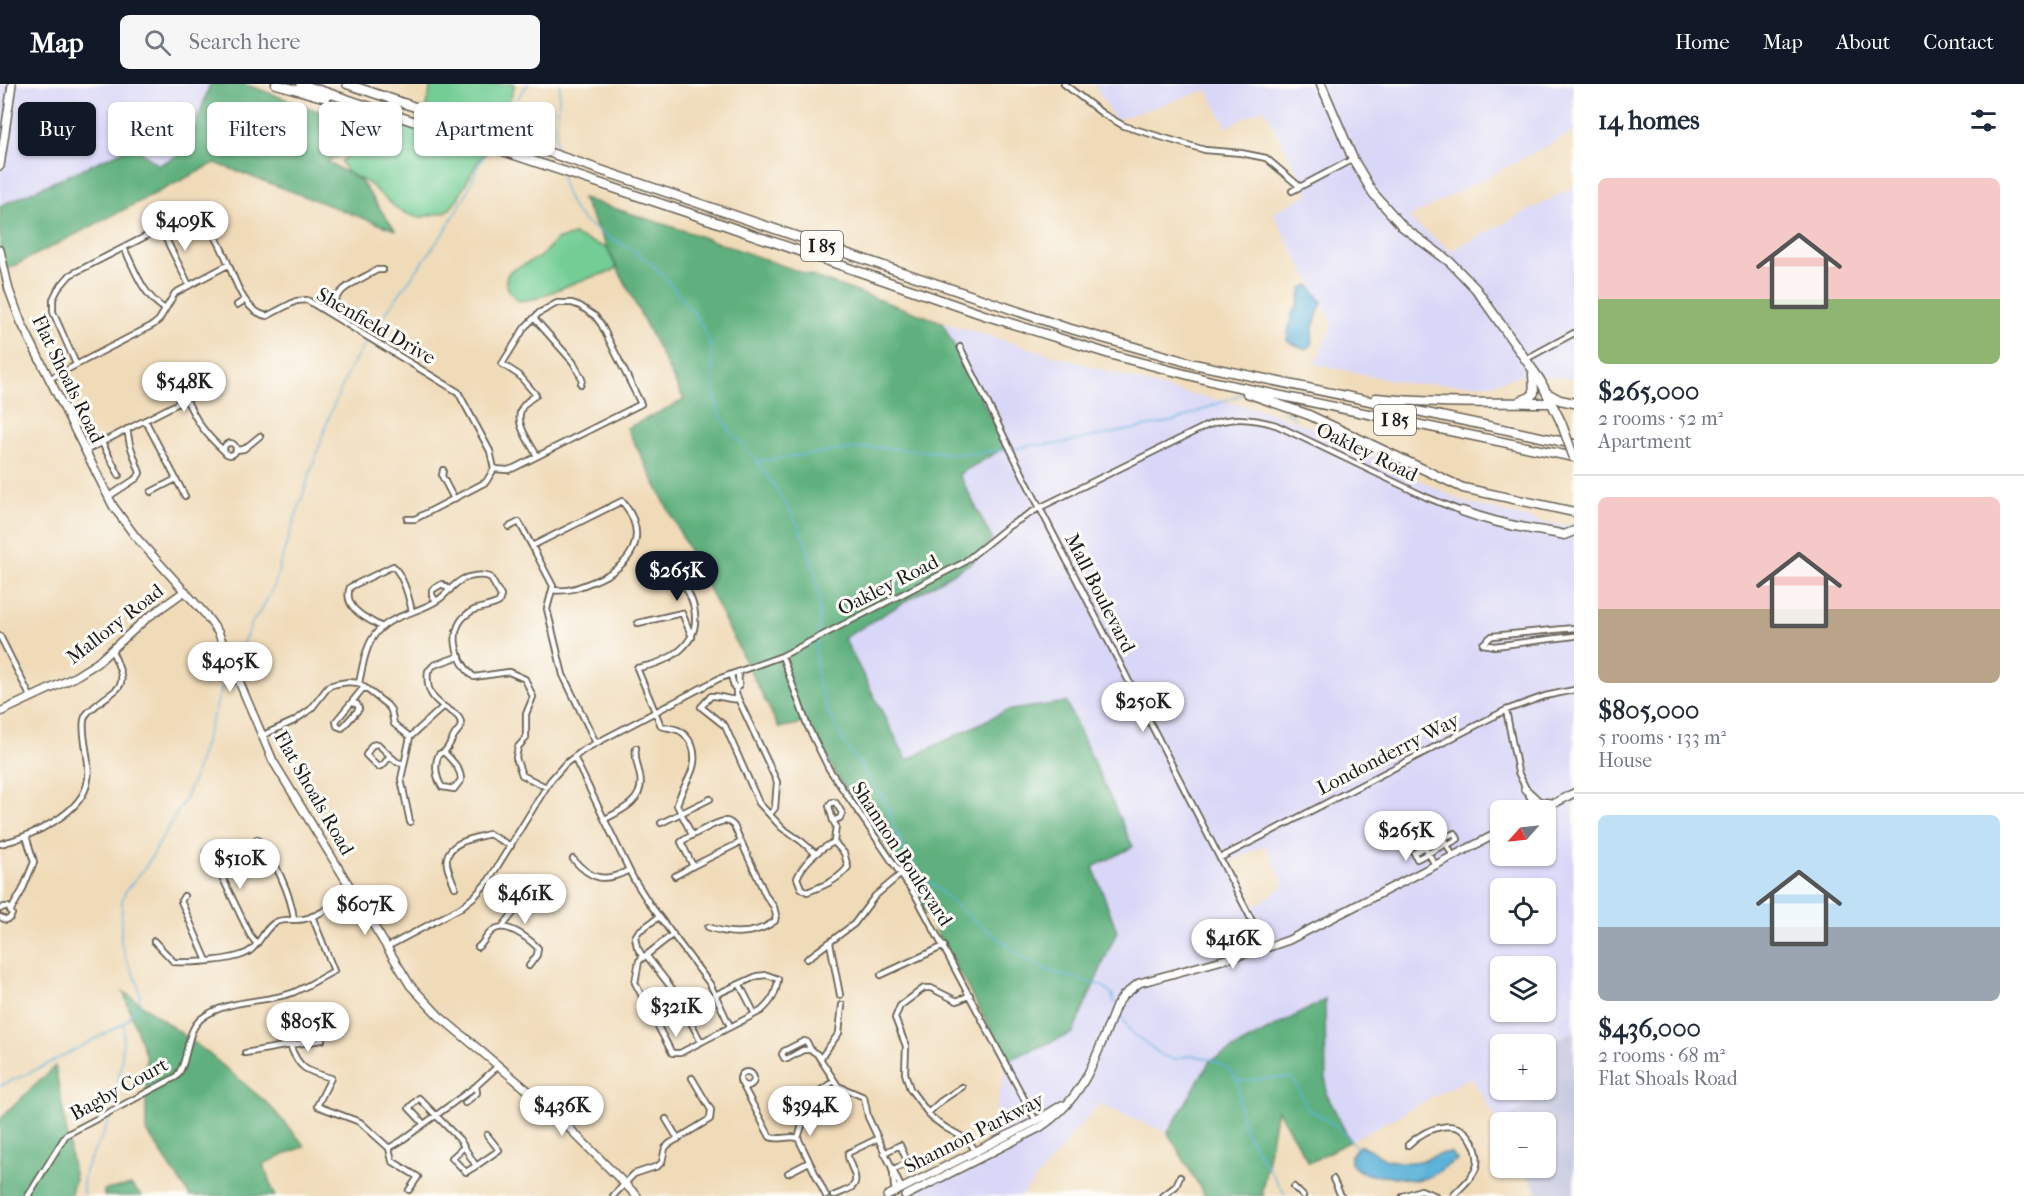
<!DOCTYPE html>
<meta charset="utf-8">
<style>
:root{--surface:#fff;--page:#f6f6f7;--text:#1f2937;--muted:#747a83;--line:#e0e1e3;--accent:#111827}
body{margin:0;font-family:"IM FELL French Canon",serif;background:var(--page);color:var(--text);height:100vh;display:flex;flex-direction:column;font-size:22px;white-space:nowrap}
*{box-sizing:border-box;margin:0}
p{font-size:20px;color:var(--muted)}
.icon{flex:none;width:33px;height:33px;fill:none;stroke:currentColor;stroke-width:2;stroke-linecap:round;stroke-linejoin:round}
.map{position:relative;flex:1;overflow:hidden}
.side{display:flex;flex-direction:column;background:var(--surface);width:450px}
.side>*{flex:none}
.top-card{position:absolute;left:18px;top:18px;width:570px;height:54px;display:flex;gap:12px}
.needle{width:39px;rotate:243deg}
.buttons{position:absolute;left:1490px;top:716px;display:grid;gap:12px}
.buttons a{display:grid;place-items:center;width:66px;height:66px;border-radius:9px;background:var(--surface);box-shadow:0 2px 4px #0004;font-size:30px}
.price{position:absolute;translate:-50% -51px;padding:0 14px;border-radius:21px;background:#fff;color:#222;font-size:20px;line-height:39px;filter:drop-shadow(0 2px 3px #0008)}
.price::after{content:'';position:absolute;left:50%;top:36px;width:18px;height:14px;margin-left:-9px;background:inherit;clip-path:polygon(0 0,100% 0,50% 100%)}
.price.selected{background:var(--accent);color:#fff}
ul{padding:0;list-style:none}
li{display:grid;align-content:center;gap:12px;height:318px;padding:0 24px}
li+li{border-top:2px solid var(--line)}
li span{display:grid;place-items:center;height:186px;border-radius:9px;color:#555}
li>.icon{margin-inline-start:auto}
span .icon{width:108px;height:108px;fill:#fffc;stroke-width:1}
li b{font-size:26px}
h2{display:flex;justify-content:space-between;align-items:center;height:72px;padding:0 24px;font-size:26px}
.pill{padding:0 21px;border-radius:9px;background:var(--surface);box-shadow:0 2px 4px #0004;font-size:21px;line-height:54px}
.pill.selected{background:var(--accent);color:#fff}
header{display:flex;align-items:center;gap:36px;box-sizing:border-box;height:84px;padding:0 30px;background:var(--accent);color:#fff}
header strong{font-size:28px}
nav{display:flex;gap:33px;margin-inline-start:auto;font-size:21px}
.search{width:420px;height:54px;background:var(--page);display:flex;align-items:center;gap:15px;box-sizing:border-box;padding:0 21px;border-radius:9px;color:var(--muted);font-size:22px}
main{display:flex;flex:1;min-height:0}
.map>svg:first-child{display:block}
</style>
<header>
<strong>Map</strong>
<div class="search"><svg class="icon" aria-label="search" viewBox="0 0 24 24"><circle cx="10" cy="10" r="6"/><path d="M15 15l6 6"/></svg>Search here</div>
<nav><a>Home</a><a>Map</a><a>About</a><a>Contact</a></nav>
</header>
<main>
<div class="map">
<svg width="1574" height="1112" viewBox="0 0 1574 1112">
<rect width="100%" height="100%" fill="#fdfcf7"/>
<filter id="ink" filterUnits="userSpaceOnUse"><feTurbulence type="fractalNoise" baseFrequency=".0167" numOctaves="2"/><feDisplacementMap in="SourceGraphic" scale="12" xChannelSelector="R" yChannelSelector="G"/><feConvolveMatrix kernelMatrix="1 2 1 2 8 2 1 2 1" color-interpolation-filters="sRGB"/></filter>
<filter id="wash" filterUnits="userSpaceOnUse"><feTurbulence type="fractalNoise" baseFrequency=".008" numOctaves="4" result="noise"/><feDisplacementMap in="SourceGraphic" scale="24" xChannelSelector="R" yChannelSelector="G"/><feGaussianBlur stdDeviation="1.35" result="paint"/><feColorMatrix in="noise" values="0 0 0 0 0 0 0 0 0 0 0 0 0 0 0 0 0 1.4 0 .05"/><feComposite in="paint" operator="in"/></filter>
<g filter="url(#wash)">
<rect width="100%" height="100%" fill="#f0dbb9"/>
<path fill="#d9d7f7" fill-rule="evenodd" d="M0,0h210l-23,67 -28,14 -26,-19 -133,60z
M1094,0h479l1,48 -166,86 43,33 123,-64v192l-46,-6 -38,11h-79l-96,-20 18,-40 -60,-111 36,-19 -45,-86 -37,19 -20,-37 -92,30z
M942,238l229,68 92,20 51,18 148,73 82,22 30,3v505l-29,13h-45v45h45v-15l9,18 -56,30 -27,-45 -121,64 -24,-47 -1,-93 -115,60 -42,72 -70,-29 -76,92h-123l87,-42 22,-94 65,-27 20,-166 40,-20 -67,-144 -61,8 -98,49 -63,-123 130,-76 -15,-87 47,-28zM1500,726h45v45h-45zM1265,761l20,40 -31,22 -22,-46zM1500,804h45v45h-45zM1500,882h45v45h-45z"/>
<path fill="#c0c2dd" d="M1574,947v165h-35l-15,-29h21v-45h-45v4l-2,-4 56,-30 -9,-18v-30z"/>
<path fill="#73cd95" stroke="#487458" stroke-width="1.5" d="M431,0h84l-5,17 -14,26 -9,22 -10,14 -20,37 -7,9 -5,3 -23,5h-6l-11,-4 -10,-6 -27,-24 -21,-11 -6,-10c5,-8 14,-10 22,-16 9,-6 15,-16 26,-19 5,-1 10,1 14,0 22,-4 25,-24 28,-43z
M574,151l33,13 9,19 -3,4 -34,10 -44,18 -17,2c-9,-8 -17,-20 -8,-30l30,-14 16,-17z"/>
<path fill="#5eb07e" stroke="#3d664d" stroke-width="1.5" d="M210,0h32l11,3 125,46 -51,29 33,18 35,50 -180,-67 -209,107 -6,-20v-44l133,-60 26,19 28,-14z
M582,114l103,33 257,91 64,125 -47,27 33,65 -18,22 -130,77 63,122 98,-49 61,-9 67,145 -40,20 24,64 -44,102 -65,27 -107,-191 -53,-75 -43,-71 -26,5 -152,-300 57,-28z
M123,907l85,62 60,51 37,42 -42,18 12,32h-85l-44,-66v-73z
M1325,916l1,93 24,48 -41,22 -32,-54 -15,83 2,4h-59l-37,-63 42,-72z
M55,982l20,113 -5,17h-70v-77z
M131,1101l11,11h-38v-6z"/>
<path fill="#5db2d9" stroke="#3c677a" stroke-width="1.5" d="M1309,201l13,17 -9,25 -1,18 -7,4 -18,-8 4,-25 8,-13 3,-15z
M1359,1062c11,0 19,12 30,14 9,2 21,3 30,1 11,-2 20,-10 32,-8l6,7c-10,4 -20,15 -31,18 -13,4 -20,0 -32,-1 -16,-2 -32,1 -43,-14v-8z"/>
<g fill="none" stroke-linecap="round" stroke-linejoin="round">
<path stroke="#5db2d9" stroke-width="1.5" d="M497,48l8,-17 23,-31
M555,66l5,-66
M560,91c5,14 9,30 19,41 13,14 34,22 50,32 16,9 30,22 41,36 16,18 36,41 41,65 4,23 -1,46 10,67 8,17 23,29 34,43 40,53 72,107 63,176
M1283,326l13,9
M1014,365l18,-4 25,-1 118,-23 69,-28
M757,377l113,-14 93,7 46,-4
M817,555l-1,18 1,24 12,33 17,31 38,54 17,45 15,25 44,40 71,54 25,10 47,13 9,8 3,9
M234,578l19,-41 10,-14 11,-21 9,-32 47,-140 19,-44 25,-41 71,-98 22,-38 11,-28 11,-15
M1118,926l12,21 33,25 11,3 18,-4 24,6 14,10 8,10 2,31 4,17 42,67
M1239,997l34,-3h18l4,4 13,27 30,18 19,21
M0,1002l42,-19 64,-34 18,-10 13,-15 3,-5 -1,-17 -13,-27 -5,-17 1,-41 4,-11 19,-22 39,-67 9,-21 29,-92 9,-19
M112,1025l9,-42 3,-42
M84,1112c-5,-22 6,-37 16,-55 4,-9 8,-18 11,-28"/>
</g>
</g>
<g filter="url(#ink)">
<g fill="none" stroke-linecap="round" stroke-linejoin="round">
<defs>
<path id="street" d="M1064,0l39,30 21,12 81,24 36,3 25,5 33,28
M1292,107l61,-32
M161,145l28,56
M124,164c11,22 19,48 41,61
M237,221l8,-5
M327,228c13,-26 25,-28 50,-42h6
M534,234l39,44 9,17 -1,5
M960,263l66,134 240,467
M1526,275l48,-26
M76,280l-23,-52v-13l5,-10 12,-14 94,-48c6,-2 12,-6 18,-7 52,-6 42,88 85,96l29,-15 11,-1 151,92 32,59 4,18
M49,295l104,-54 6,-5 16,-27 53,-28
M186,315c11,23 19,35 38,52
M145,336l40,76
M224 365a6 6 0 1 1 12 0a6 6 0 1 1-12 0Z
M102,359l17,32
M236,366l8,-1 16,-13
M85,367l117,-60 4,-1 1,3 5,3 5,-4 -3,-5 -8,3
M443,386l-1,6 12,23
M151,408l25,-13
M108,413l29,-19 3,-5 -10,-28 -3,-16
M622,417c30,37 8,66 -30,81 -15,6 -24,10 -40,8l1,-4 -21,-40z
M407,435h8l71,-37 8,-13 14,1 6,-2 127,-64 -40,-80 -6,-8 -15,-10 -8,-3h-15l-18,10 -14,14 -23,37 17,11 17,20c-4,3 -9,6 -12,10 -13,15 6,37 13,51
M509,443l10,-5 13,24
M681,494c5,11 11,19 13,30 8,37 -26,55 -57,60l24,58c6,2 13,2 19,5 6,3 9,9 12,14 9,24 -10,39 -15,60l15,30
M552,506l-5,19 16,66 33,68
M436,517l-4,-6v-5l10,-6 8,6
M638,539l44,-10 10,24
M382,543c-15,-8 -40,-19 -32,-40l43,-21c11,11 16,31 19,46
M0,552l31,62
M1483,560l9,-8 82,-8
M1483,560l11,2 80,-10
M782,572l26,71 21,42 88,129 119,223
M738,588l1,14 -3,2v6l41,88 -2,26 -5,6
M731,591l3,12 2,1
M359,599c4,-18 6,-37 18,-51 16,-18 42,-19 61,-32 9,-6 15,-16 25,-21 8,-3 18,-5 27,-2l11,19 -2,6c-8,5 -19,5 -27,9 -27,15 -17,50 2,66l35,-5 16,7 8,18 -7,17v24l-8,9 -2,11 6,17 24,12
M738,615c-10,2 -17,-4 -27,-3l-10,11 24,19 34,77 23,25 19,13 14,12
M351,619l6,1 2,5 -17,19 -5,-2 -1,-5z
M351,619l13,-16
M1506,626l12,62 18,38
M261,652l33,-15 17,-12 18,-23 7,-2 12,-2 11,1 28,22 4,5 3,14 16,13 -9,42 9,43
M410,653l33,-30
M378,660l12,12 -7,9 -5,2 -12,-12 6,-10z
M444,668c5,-5 7,-11 10,-16 3,-5 7,-7 7,-12 0,-17 -38,-14 -33,-53l6,-6 26,-9
M444,668c8,9 17,16 17,28l-7,9 -12,-2c-6,-9 -8,-23 -3,-33z
M390,672l7,6 7,2
M574,673l59,121 16,25 61,81 20,42
M832,718l4,1 6,10 -2,5 -7,3 -4,-15z
M605,735c18,-9 40,-19 35,-43 -2,-11 -6,-17 -4,-28
M833,737l3,5 -2,16
M661,739l49,-24
M1443,754l12,-5 3,6 -11,6
M257,755c16,15 35,58 37,81
M834,758l10,11 4,14c-11,14 -25,19 -41,25l-6,-4 -4,-10c7,-16 21,-28 37,-36z
M1423,759l18,-9
M0,760c29,-7 84,-30 88,-65 3,-18 -7,-43 -4,-59 1,-5 5,-9 8,-11 26,-25 40,-16 20,-58
M1425,763l-11,6 3,6 29,-15
M206,768l7,6 37,77 7,9
M1220,774l286,-148 39,-14 29,-6
M573,775c18,21 32,24 56,11
M1435,781l-17,-31 18,-9 17,31
M675,792l18,-10
M489,796l34,20
M455,803c-3,-9 -10,-20 -8,-29 3,-17 29,-20 42,-24l22,12
M184,812l-3,5 26,60
M0,825l4,-2h4l4,7 -2,4 -4,2 -6,-3
M11,826l11,-19 12,-29 -8,-26
M503,842l33,-42
M708,843c23,8 46,9 67,-6l1,-6 -2,-8 -8,-11 -32,-70c-3,-3 -4,-5 -9,-5 -7,0 -37,16 -44,21l12,24 48,-24
M673,850l-34,27 -4,22 37,70h8l81,-42c11,-10 15,-17 17,-32l-11,-4 -10,1 -42,19
M154,857l20,21c16,1 65,-1 77,-12 10,-8 14,-23 25,-28 9,-4 19,-1 28,-3 17,-4 34,-17 49,-26
M830,859l10,52
M387,863l73,-39 15,-12 14,-16 61,-99 15,-17 20,-15 133,-70 64,-23 181,-93 46,-37 30,-18 167,-82c24,-10 46,-8 70,-1l150,72 35,14
M478,863c6,-4 7,-10 13,-15 13,-13 37,6 47,16l-1,7 -8,11
M646,871l31,40 24,47
M643,873l-6,-10 -2,-10 4,-6 20,-14
M807,875l47,-35 21,-28 26,-22
M881,891l63,-29
M740,901l15,29
M970,911l-13,6 -26,-13h-7l-24,18 -5,12 11,28 -1,27 5,16 21,28 15,11 22,12 9,13
M804,957l3,1 4,8h-8l-16,9 -3,-1 -2,-4 2,-3z
M290,961l32,-5
M811,966l6,4 21,32 26,11 4,20 32,68 -2,3
M245,969l45,-8c9,24 16,26 41,33l-14,28 43,16 29,26 12,-7 75,-55 22,-20
M820,975l19,-26 3,-28
M740 995a7 7 0 1 1 14 0a7 7 0 1 1-14 0Z
M742,1000l28,53c9,4 19,-2 28,1
M465,1019l12,-10 -1,-7
M928,1029l13,-12 21,-14
M666,1035l12,20
M424,1040l-15,-16 10,-10 41,42 16,26 23,-16 -12,-15
M1408,1061c19,-18 53,-31 66,0 3,7 5,15 2,23 -4,11 -15,19 -23,28
M464,1063l-12,11 14,14 10,-6
M389,1064l3,13 26,16 -9,13
M884,1069l16,-8 8,18 -16,7
M788,1089l21,-11
M893,1089l1,14 4,1
M1333,1095l8,17
M1294,1103l9,9
M28,1112l38,-61 110,-58c14,-16 8,-45 26,-59 25,-19 62,-15 90,-25 15,-6 28,-15 42,-22l-22,-55
M613,1112l21,-22 24,-8 4,-4 3,-14 4,-4 41,-25 1,-9 -19,-32
M826,1112l-28,-58 13,-41 23,-16
M833,1112c6,-3 14,-5 19,-9 10,-9 -6,-24 -4,-34l29,-14
M1163,1112l13,-10 4,-9
M1403,1112l18,-6 15,6"/>
<path id="secondary" d="M0,82l12,-82
M0,166l9,40 12,32 92,184 22,30 70,78 13,18 55,129 137,224 29,31 111,93 87,87
M0,628l73,-34 24,-15 50,-45 38,-27
M1525,705l14,13 13,1
M1542,726l32,-17
M887,1112l149,-75 26,-16
M905,1112l134,-68c46,-29 58,-74 77,-122l7,-10 16,-13 127,-35 23,-8 211,-108"/>
<path id="highway" d="M276,0l50,14
M301,0l409,136 274,95 132,41 99,26 359,75
M347,0l717,243 130,37 380,80
M1321,0l32,75 20,34 30,34 47,35 26,27 64,91 21,42
M1247,309l62,22 154,73 111,24
M1547,309l13,7 14,3
M1376,314c59,6 118,4 176,5
M1520,317l10,-4 4,-4 -1,-19
M1462,427c22,8 45,14 69,18 12,2 22,3 33,6l10,-4"/>
</defs>
<use href="#street" stroke="#665f53" stroke-width="8"/>
<use href="#secondary" stroke="#665f53" stroke-width="10"/>
<use href="#highway" stroke="#665f53" stroke-width="11"/>
<use href="#street" stroke="#fff" stroke-width="4.5"/>
<use href="#secondary" stroke="#fff" stroke-width="7"/>
<use href="#highway" stroke="#fff" stroke-width="8"/>
<defs>
<path id="highway-bridge" d="M1561,338l13,36"/>
</defs>
<use href="#highway-bridge" stroke="#665f53" stroke-width="11" stroke-linecap="butt"/>
<use href="#highway-bridge" stroke="#fff" stroke-width="8"/>
</g>
</g>
<g text-anchor="middle" dominant-baseline="central" stroke-width="6" stroke-linejoin="round" paint-order="stroke">
<g fill="#fdfcf7" stroke="#605f5e" stroke-width="1.5">
<rect x="801" y="147" width="42" height="30" rx="4.5"/>
<rect x="1374" y="321" width="42" height="30" rx="4.5"/>
</g>
<g font-size="18" font-weight="bold" fill="#1c1c1c">
<text x="822" y="162">I 85</text>
<text x="1395" y="336">I 85</text>
</g>
<g font-size="20" fill="#1c1c1c" stroke="#fdfcf7">
<text transform="translate(376 242) rotate(30)">Shenfield Drive</text>
<text transform="translate(68 295) rotate(64)">Flat Shoals Road</text>
<text transform="translate(1367 368) rotate(26)">Oakley Road</text>
<text transform="translate(888 501) rotate(-27)">Oakley Road</text>
<text transform="translate(1100 509) rotate(63)">Mall Boulevard</text>
<text transform="translate(115 540) rotate(-38)">Mallory Road</text>
<text transform="translate(1388 670) rotate(-27)">Londonderry Way</text>
<text transform="translate(314 709) rotate(60)">Flat Shoals Road</text>
<text transform="translate(902 770) rotate(57)">Shannon Boulevard</text>
<text transform="translate(119 1005) rotate(-29)">Bagby Court</text>
<text transform="translate(974 1049) rotate(-27)">Shannon Parkway</text>
</g>
</g>
</svg>
<div class="buttons">
<a><svg class="needle" viewBox="-14 -14 28 28"><path d="M0-13l5 13h-10z" fill="#e53935"/><path d="M0 13l5-13h-10z" fill="#747a83"/></svg></a>
<a><svg class="icon" aria-label="locate" viewBox="0 0 24 24"><circle cx="12" cy="12" r="6"/><path d="M12 2v4M12 18v4M2 12h4M18 12h4"/></svg></a>
<a><svg class="icon" aria-label="layers" viewBox="0 0 24 24"><path d="M12 4l9 5-9 5-9-5zM3 14l9 5 9-5"/></svg></a>
<a>+</a>
<a>−</a>
</div>
<b class="price" style="left:185px;top:168px">$409K</b>
<b class="price" style="left:184px;top:329px">$548K</b>
<b class="price selected" style="left:677px;top:518px">$265K</b>
<b class="price" style="left:230px;top:609px">$405K</b>
<b class="price" style="left:1143px;top:649px">$250K</b>
<b class="price" style="left:1406px;top:778px">$265K</b>
<b class="price" style="left:240px;top:806px">$510K</b>
<b class="price" style="left:525px;top:841px">$461K</b>
<b class="price" style="left:365px;top:852px">$607K</b>
<b class="price" style="left:1233px;top:886px">$416K</b>
<b class="price" style="left:676px;top:954px">$321K</b>
<b class="price" style="left:308px;top:969px">$805K</b>
<b class="price" style="left:562px;top:1053px">$436K</b>
<b class="price" style="left:810px;top:1053px">$394K</b>
<div class="top-card">
<a class="pill selected">Buy</a>
<a class="pill">Rent</a>
<a class="pill">Filters</a>
<a class="pill">New</a>
<a class="pill">Apartment</a>
</div>
</div>
<section class="side">
<h2>14 homes<svg class="icon" aria-label="filters" viewBox="0 0 24 24"><path d="M4 7h16M4 17h16"/><circle cx="9" cy="7" r="2"/><circle cx="15" cy="17" r="2"/></svg></h2>
<ul>
<li><span style="background:linear-gradient(#f6c9c9 65%,#8fb573 0)"><svg class="icon" aria-label="home" viewBox="0 0 24 24"><path d="M3 11l9-7 9 7M6 9v11h12V9"/></svg></span><div><b>$265,000</b><p>2 rooms · 52 m²</p><p>Apartment</p></div></li>
<li><span style="background:linear-gradient(#f6c9c9 60%,#b9a48a 0)"><svg class="icon" aria-label="home" viewBox="0 0 24 24"><path d="M3 11l9-7 9 7M6 9v11h12V9"/></svg></span><div><b>$805,000</b><p>5 rooms · 133 m²</p><p>House</p></div></li>
<li><span style="background:linear-gradient(#bfe0f5 60%,#9aa5b1 0)"><svg class="icon" aria-label="home" viewBox="0 0 24 24"><path d="M3 11l9-7 9 7M6 9v11h12V9"/></svg></span><div><b>$436,000</b><p>2 rooms · 68 m²</p><p>Flat Shoals Road</p></div></li>
</ul>
</section>
</main>
